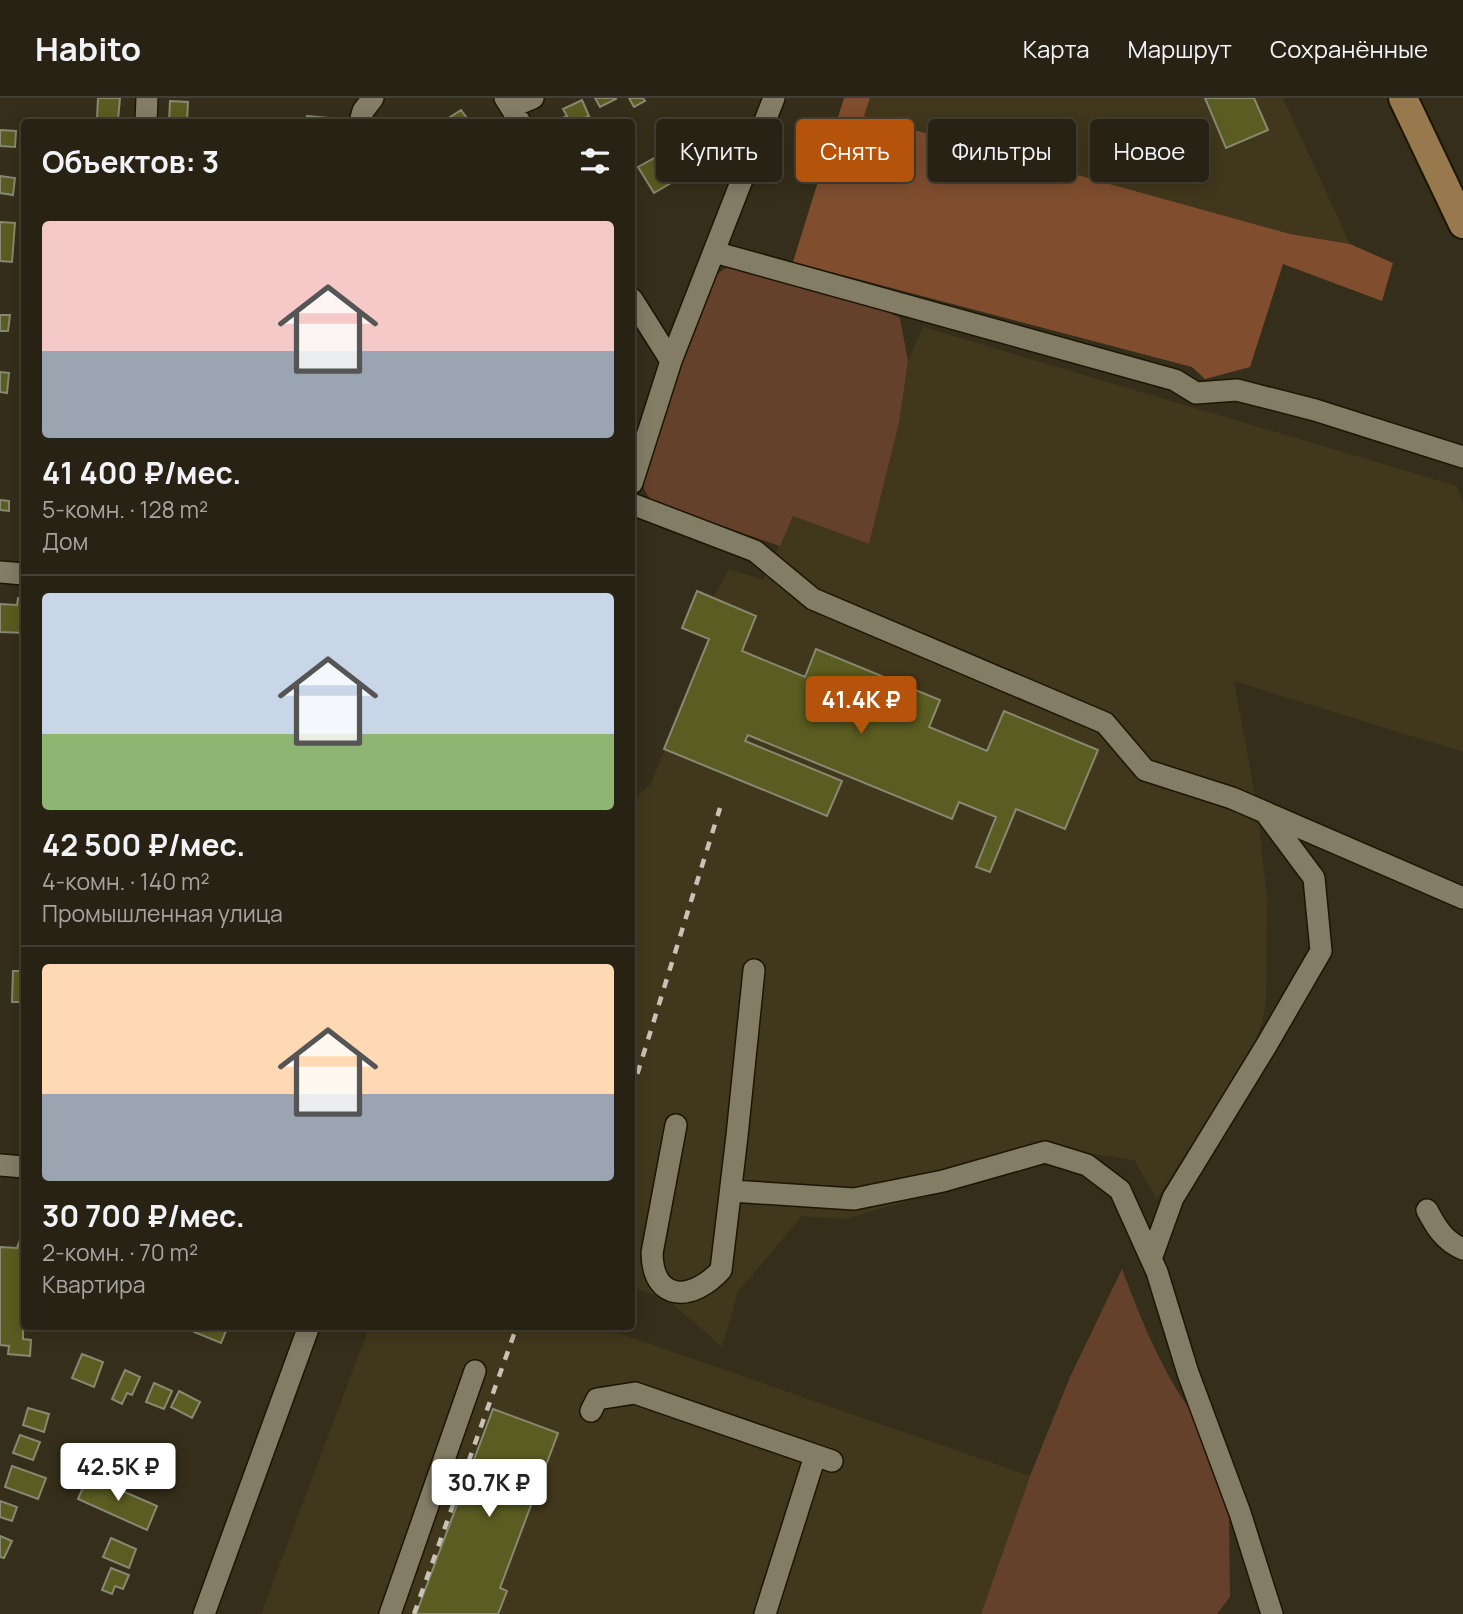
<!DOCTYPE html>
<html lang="ru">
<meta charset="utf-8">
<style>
:root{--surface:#282214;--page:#302a1d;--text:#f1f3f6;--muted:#a5a4a0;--line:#443f34;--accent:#b45309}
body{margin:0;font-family:Manrope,sans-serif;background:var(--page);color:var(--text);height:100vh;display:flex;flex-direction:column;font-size:26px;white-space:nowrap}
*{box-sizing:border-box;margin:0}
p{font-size:23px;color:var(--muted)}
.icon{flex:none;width:38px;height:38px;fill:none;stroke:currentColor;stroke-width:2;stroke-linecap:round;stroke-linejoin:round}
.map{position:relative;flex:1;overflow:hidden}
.sheet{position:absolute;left:21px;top:21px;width:614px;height:1211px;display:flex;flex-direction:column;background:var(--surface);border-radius:7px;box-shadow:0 4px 18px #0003,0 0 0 2px var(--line)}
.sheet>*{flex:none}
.guide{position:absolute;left:656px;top:21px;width:665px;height:63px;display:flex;gap:14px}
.price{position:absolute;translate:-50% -60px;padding:0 16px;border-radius:7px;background:#fff;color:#222;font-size:23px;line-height:46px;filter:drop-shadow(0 2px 4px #0008)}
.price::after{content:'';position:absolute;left:50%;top:42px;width:21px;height:16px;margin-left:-10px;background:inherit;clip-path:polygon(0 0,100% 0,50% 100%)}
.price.current{background:var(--accent);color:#fff}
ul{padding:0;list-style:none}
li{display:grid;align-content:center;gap:14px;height:371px;padding:0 21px}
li+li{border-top:2px solid var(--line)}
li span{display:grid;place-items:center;height:217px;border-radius:7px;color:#555}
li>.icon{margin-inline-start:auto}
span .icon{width:126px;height:126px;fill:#fffc;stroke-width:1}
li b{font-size:30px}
h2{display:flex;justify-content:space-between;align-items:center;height:84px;padding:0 21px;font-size:30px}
.chip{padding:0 24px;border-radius:7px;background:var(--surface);box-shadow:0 4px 18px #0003,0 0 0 2px var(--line);font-size:24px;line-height:63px}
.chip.current{background:var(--accent);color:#fff}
header{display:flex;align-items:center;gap:42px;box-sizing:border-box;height:98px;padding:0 35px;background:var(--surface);border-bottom:2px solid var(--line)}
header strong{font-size:33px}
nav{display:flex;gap:38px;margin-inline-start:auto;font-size:24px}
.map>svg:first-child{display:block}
</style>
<header>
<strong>Habito</strong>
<nav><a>Карта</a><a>Маршрут</a><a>Сохранённые</a></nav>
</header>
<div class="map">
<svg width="1463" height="1516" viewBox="0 0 1463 1516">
<rect width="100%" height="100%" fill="#352e1a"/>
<path fill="#41371c" d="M870,0h413l67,146 -60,-10 -426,-118z
M923,229l534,159 6,17v249l-229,-71 23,125 10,92 -1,104 -4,21 -10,25 -95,151 -23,-39 -55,-8 -235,67 -42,-3 -64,76 -16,55 -54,-47 -36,-13v-487l19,-16 58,-144 -27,-12 15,-37 16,7 16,-29 34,11 30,-64 76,28 30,-121 9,-62z
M369,1229h232l429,149 -49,138h-720z"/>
<path fill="#65412c" d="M726,170l18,2 107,25 49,23 8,43 -9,62 -30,121 -76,-28 -13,30 -129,-45 -7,-12 -1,-15 41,-117 33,-83z
M1122,1171c19,50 39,102 72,146 10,12 23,24 34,35l2,147 -13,17h-236l49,-138 40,-99z"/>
<path fill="#804e2f" d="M844,0h26l-6,18 426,118 60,10 43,19 -11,38 -99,-37 -33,103 -45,12 -13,-12 -399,-105z"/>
<path fill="#5a5c21" stroke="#878972" stroke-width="2" d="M98,0h22l-2,22 -21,-2z
M595,0h21v1l-16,8z
M629,0h14l2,3 -11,6z
M1205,0h49l14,32 -42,18z
M582,2l7,16 -14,6h-12l-2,-3 6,-3 -4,-7z
M170,3l18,1 -1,20h-18z
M461,12l9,12h-25l-1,-1z
M307,18l21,2 -1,4h-21z
M0,32l16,1 -1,16 -15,-1z
M656,59l15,26 -17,10 -16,-26z
M0,78l15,2 -2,17 -13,-2z
M0,124l15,1 -3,39 -12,-1z
M0,217h10l-2,16h-8z
M0,274l9,1 -2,20 -7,-1z
M0,402l9,1v10l-9,-1z
M697,493l59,25 -14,35 63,26 11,-28 124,51 -11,27 58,24 17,-40 94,39 -33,79 -49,-20 -26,63 -14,-5 20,-50 -37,-15 -7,17 -204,-84 -3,6 97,40 -15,35 -163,-67 45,-110 -27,-11z
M18,500h6v35l-24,-1v-28l17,1z
M13,873h11v31h-12z
M20,1142h4l-1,99 8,1 -1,16 -22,-2 1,-8 -9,-1v-98l17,1z
M196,1228h32l-7,17 -27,-11z
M82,1256l21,8 -9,25 -22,-9z
M125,1272l15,7 -8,18 -5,-2 -5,11 -10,-5z
M154,1285l18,8 -8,18 -18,-7z
M179,1293l21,11 -8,16 -21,-11z
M28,1310l21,6 -5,18 -21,-7z
M493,1311l65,24 -58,155 7,3 -9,23h-82z
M20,1337l20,7 -7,18 -20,-7z
M12,1368l34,12 -8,21 -33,-12z
M88,1378l69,30 -10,24 -69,-31z
M0,1403l17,6 -5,14 -12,-4z
M0,1438l12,5 -8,17 -4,-1z
M111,1440l25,11 -7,19 -26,-11z
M111,1470l18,7 -6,14 -8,-3 -3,8 -10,-4z"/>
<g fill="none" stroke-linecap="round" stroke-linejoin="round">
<defs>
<path id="minor" d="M505,0l15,24
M511,9l22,-9
M146,24l1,-24
M360,24l3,-11 10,-13
M714,154l461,128 21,13 41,-3 78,20 148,47
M632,201l39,62
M632,385l39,-122 103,-263
M632,406l123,47 58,48 292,124 40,47 87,28 231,100
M0,474l24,2
M676,1027l-24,128c1,50 41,48 69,17l16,-134 17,-166
M0,1067l24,2
M731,1093l123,8 89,-18 102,-29 42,13 33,25 37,82 31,101 52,140 32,101
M1427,1112c9,17 17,31 36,39
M1151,1161l22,-61 93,-152 55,-95 -7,-73 -47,-63
M591,1313l6,-12 38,-6 197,68
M204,1516l105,-288
M390,1516l85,-243
M765,1516l50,-158"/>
<path id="major" d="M1403,0l60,126"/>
</defs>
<use href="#minor" stroke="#1c1604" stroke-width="24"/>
<use href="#major" stroke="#1c1604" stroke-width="32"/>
<use href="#minor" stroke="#847d66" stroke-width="21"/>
<use href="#major" stroke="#97794d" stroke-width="28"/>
<path stroke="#c8c3b6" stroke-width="4.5" stroke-dasharray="9 9" stroke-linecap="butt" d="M632,993l88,-283
M414,1516l103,-288"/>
</g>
</svg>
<b class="price current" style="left:861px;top:638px">41.4K ₽</b>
<b class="price" style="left:118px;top:1405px">42.5K ₽</b>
<b class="price" style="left:489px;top:1421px">30.7K ₽</b>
<div class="guide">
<a class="chip">Купить</a>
<a class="chip current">Снять</a>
<a class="chip">Фильтры</a>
<a class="chip">Новое</a>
</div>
<section class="sheet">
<h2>Объектов: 3<svg class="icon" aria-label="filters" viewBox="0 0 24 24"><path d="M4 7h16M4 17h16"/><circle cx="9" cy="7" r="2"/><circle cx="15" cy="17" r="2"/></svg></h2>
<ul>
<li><span style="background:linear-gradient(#f6c9c9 60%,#9aa5b1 0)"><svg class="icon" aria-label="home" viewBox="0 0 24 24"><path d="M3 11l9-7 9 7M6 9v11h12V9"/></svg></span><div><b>41 400 ₽/мес.</b><p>5-комн. · 128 m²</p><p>Дом</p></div></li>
<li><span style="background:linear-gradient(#c9d6e8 65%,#8fb573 0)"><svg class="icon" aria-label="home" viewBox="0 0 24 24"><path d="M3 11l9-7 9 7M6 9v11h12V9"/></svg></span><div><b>42 500 ₽/мес.</b><p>4-комн. · 140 m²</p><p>Промышленная улица</p></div></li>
<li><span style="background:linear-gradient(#ffd9b3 60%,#9aa5b1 0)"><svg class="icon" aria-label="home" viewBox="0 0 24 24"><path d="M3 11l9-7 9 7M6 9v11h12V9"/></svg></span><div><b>30 700 ₽/мес.</b><p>2-комн. · 70 m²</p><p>Квартира</p></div></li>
</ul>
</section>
</div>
